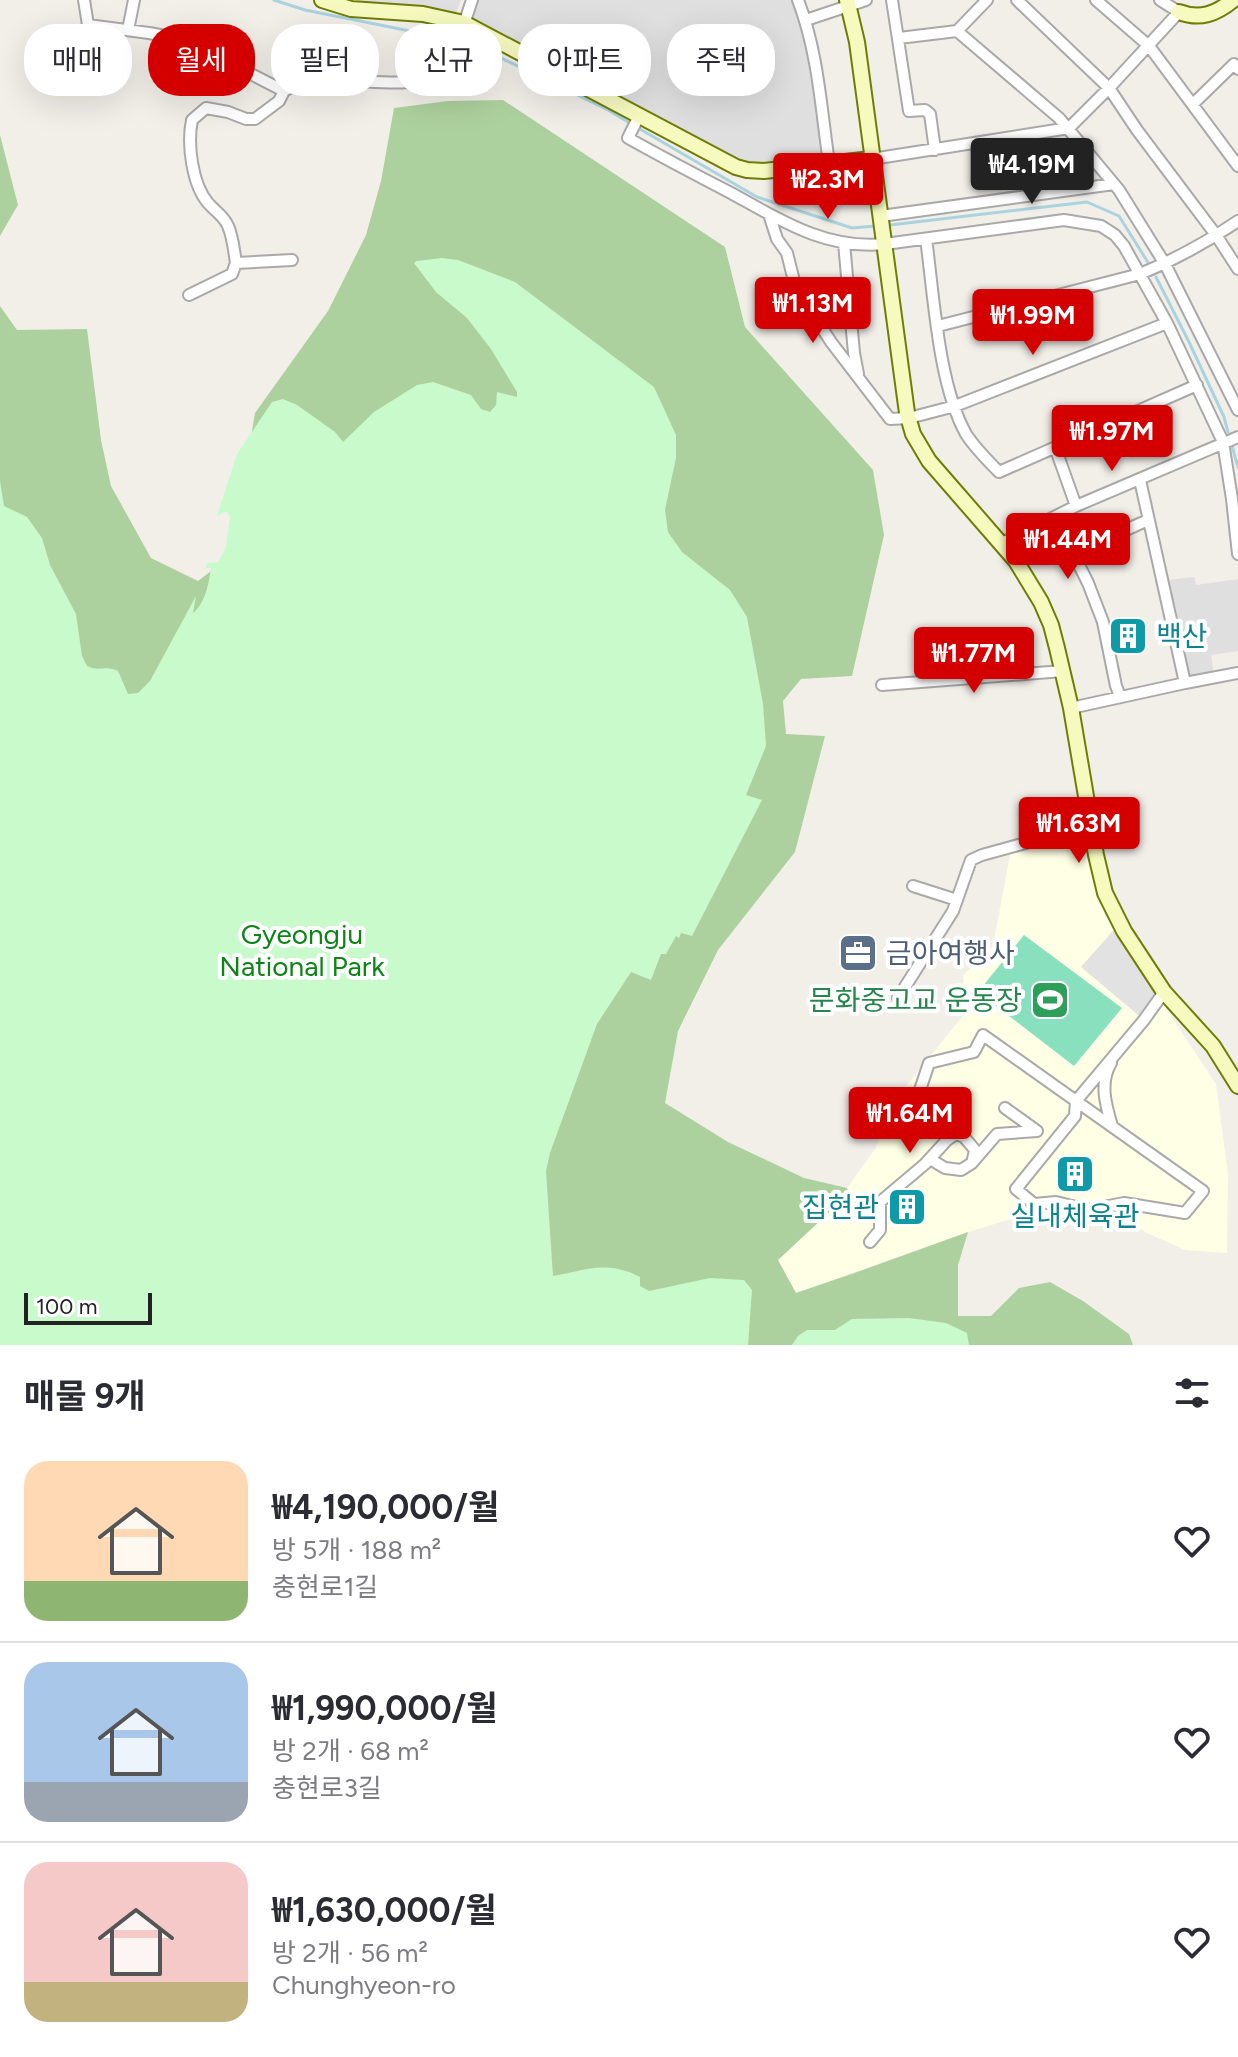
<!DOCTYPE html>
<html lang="ko">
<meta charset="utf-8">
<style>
:root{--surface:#fff;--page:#f7f7f7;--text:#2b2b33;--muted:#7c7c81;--line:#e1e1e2;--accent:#d40000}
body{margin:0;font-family:Figtree,"Noto Sans KR",sans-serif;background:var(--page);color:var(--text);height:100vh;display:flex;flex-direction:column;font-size:30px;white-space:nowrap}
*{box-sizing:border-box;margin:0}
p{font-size:26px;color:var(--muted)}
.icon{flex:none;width:44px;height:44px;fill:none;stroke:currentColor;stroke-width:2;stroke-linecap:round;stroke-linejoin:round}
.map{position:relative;height:1345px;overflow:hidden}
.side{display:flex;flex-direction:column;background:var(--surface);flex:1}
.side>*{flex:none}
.banner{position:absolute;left:24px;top:24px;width:800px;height:72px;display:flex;gap:16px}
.scale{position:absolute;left:24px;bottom:20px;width:128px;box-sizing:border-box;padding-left:8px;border:4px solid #222;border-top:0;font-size:22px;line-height:28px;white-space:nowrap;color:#222;-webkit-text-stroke:6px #fff;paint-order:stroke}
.price{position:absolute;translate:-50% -68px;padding:0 18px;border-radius:8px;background:var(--accent);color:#fff;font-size:26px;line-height:52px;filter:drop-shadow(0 2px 4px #0008)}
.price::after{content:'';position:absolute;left:50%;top:48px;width:24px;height:18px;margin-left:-12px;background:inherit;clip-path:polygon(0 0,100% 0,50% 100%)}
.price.current{background:#222;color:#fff}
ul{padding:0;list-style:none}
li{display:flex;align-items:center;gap:24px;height:200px;padding:0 24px}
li+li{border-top:2px solid var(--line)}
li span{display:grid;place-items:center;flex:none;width:224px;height:160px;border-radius:24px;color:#555}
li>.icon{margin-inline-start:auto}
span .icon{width:96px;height:96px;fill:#fffc;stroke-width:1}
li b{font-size:34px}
h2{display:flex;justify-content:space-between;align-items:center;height:96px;padding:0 24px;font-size:34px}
.pill{padding:0 28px;border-radius:32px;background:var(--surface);box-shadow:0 8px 32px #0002;font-size:28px;line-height:72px}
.pill.current{background:var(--accent);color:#fff}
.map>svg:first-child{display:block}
</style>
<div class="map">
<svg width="1238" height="1345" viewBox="0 0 1238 1345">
<rect width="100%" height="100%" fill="#f2efe9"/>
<path fill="#e0dfdf" d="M340,0h121l-6,15 -101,-11z
M478,0h314l11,31 5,22 14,97 -2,7 -63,7 -22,-4 -261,-139 -1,-7z
M1194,577l2,8 42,-6v72l-27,4 3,21 -27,5 -19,-101z"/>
<path fill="#ffffe5" d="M1085,834l20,82 111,168 12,90 -1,79 -42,-3 -38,-17 -14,-9 -12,-5 -42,3 -28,-6h-30l-53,16 -172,61 -19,-33 72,-66 -2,-6 28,-39 19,-48 72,-89 -3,-37 30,-29 18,-96z"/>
<path fill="#add19e" d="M503,100l222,147 20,80 128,143 11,65 -32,141 -51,3 -18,22 3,33 39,2 -30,116 -77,98 -40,81 -13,72 63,39 76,36 43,10 2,6 -71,66 18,33 67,-23 105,-38 -10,33v51h33l28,-28 31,-6 33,19 46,33 4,11h-1133v-1039l17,24 70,-1 14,111 10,46 40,72 47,23 33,-25 24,-143 73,-102 38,-76 15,-54 13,-73 54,-7z
M0,135l18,70 -18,31z"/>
<path fill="#c8facc" d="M442,258l16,2 57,22 139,105 22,48v23l-11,52 3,22 14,20 48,38 17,27 16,87 3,42 -20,49 16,5 -70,136 -11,-3 -2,5 -3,-2 -10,18h-5l-10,26 -20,-8 -34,52 -47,129 -4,18 7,105c34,-6 54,-16 87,1v9l9,5 61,-13 34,2 8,10 -4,55h-748v-864l4,25 23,11 15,21 8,27 26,49 6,42 5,10c12,6 17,-1 31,5l10,23 10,-1 12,-12 46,-85 -3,17c12,-9 16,-30 18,-45h-5l1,-5 11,-1 8,-15 4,-30 -3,-6 -10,5 20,-62 35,-52 11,-3 14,6 38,27 8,10 31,-30 43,-27 16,-3 38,13 10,14 9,3 6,-7 1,-13 20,5v-5l-26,-43 -24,-31 -31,-26 -22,-29 3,-2z
M909,1318l37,5 21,10 2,12h-177l6,-9 9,-6h28l17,-11z"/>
<path fill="#88e0be" d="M1024,935l98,73 -48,58 -96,-74z"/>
<path fill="#e2e2e2" d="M1120,923l44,69 -20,28 -63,-53z"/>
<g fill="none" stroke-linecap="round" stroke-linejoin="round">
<path stroke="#aad3df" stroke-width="3" d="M274,0l31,10 150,30
M463,41l5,1 140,68 20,12
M640,129l117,68 95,31 23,-2
M890,225l197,-23 32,14 30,48
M1156,277l33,65 35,75 4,15
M1232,446l6,21"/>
<defs>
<path id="street" d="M84,0l4,25 61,8 54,10 17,8 31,23 33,17c40,-27 136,10 160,-23 13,-17 21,-48 28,-68
M798,0c20,52 23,108 31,163
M892,0l17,111 16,-1 5,4 5,36
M1017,0l92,88 28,42 79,105 22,34
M1096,0l53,46 89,120
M806,20l60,-20
M128,30l6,-30
M957,31l30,-31
M899,38l58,-7 102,87 60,72 46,74 73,146
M284,91l-5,10 -24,18h-9l-18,-7 -22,-4 -14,12c-5,24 0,64 16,83 7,8 16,13 20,23 5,11 6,25 8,37l56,-3
M1193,104l41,-40 4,5
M639,116l-11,22c34,19 68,37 103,55 49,27 95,57 154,51l179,-24 37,6 14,9 9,11 43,77 56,119 9,57 6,55
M872,159l197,-31 40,-40 70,-76 -19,-12
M769,214l8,25 10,14 8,32 7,12 29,45 59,77 19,-1 46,-12 212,-83
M881,216l233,-32
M926,239c8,57 12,145 40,195 9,14 21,26 33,38l198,-87
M844,243l10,110 4,21
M189,295l43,-21 4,-11
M938,326l202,-52c34,-14 67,-32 98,-53
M1055,447l21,59
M1140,480l45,203
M1002,543l74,-37 162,-69
M882,685l181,-14
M1120,696l-4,-10 -13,-64 -15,-39 -11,-22 -1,-6 3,-4 69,-31
M1071,708l114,-25 53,-10
M913,886l44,14
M898,998l55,-87 18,-51 11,-5 109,-30
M1111,1063c-12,20 -5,43 1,63
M1005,1108l32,23
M947,1140l9,-6 8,3 11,13 -2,9
M930,1159l15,9 16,2 11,-7 25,-29 40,-3
M870,1242l10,-12v-28l45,-38 22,-24 -28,-47 10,-30 45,-11 9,-17 93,66 -1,15 -59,73 18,15 22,-2 32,8 36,-7 61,10 18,-22 -127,-90 68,-81 20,-28"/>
<path id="secondary" d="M322,0l29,9 72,5 41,9 272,144 11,3 17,1 108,-12
M847,0l10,42 50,371 6,21 16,27 87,100 25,41 10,23 6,23 14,60 25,147 9,38 19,38 40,61 49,54 25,40
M1179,12c21,8 37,2 54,-12"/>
</defs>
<use href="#street" stroke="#a9a9a9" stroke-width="14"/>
<use href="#secondary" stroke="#707d05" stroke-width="18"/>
<use href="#street" stroke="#fff" stroke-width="10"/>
<use href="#secondary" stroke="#f7fabf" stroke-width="14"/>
</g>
<defs>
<symbol id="building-square" viewBox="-11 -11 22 22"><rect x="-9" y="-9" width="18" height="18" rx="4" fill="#0f9aa8" stroke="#fff"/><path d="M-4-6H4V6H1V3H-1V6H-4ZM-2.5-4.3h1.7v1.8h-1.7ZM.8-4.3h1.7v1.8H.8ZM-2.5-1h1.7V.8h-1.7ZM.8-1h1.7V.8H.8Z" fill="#fff"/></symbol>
<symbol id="office-square" viewBox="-11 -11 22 22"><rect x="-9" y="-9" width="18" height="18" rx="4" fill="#5c6f8a" stroke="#fff"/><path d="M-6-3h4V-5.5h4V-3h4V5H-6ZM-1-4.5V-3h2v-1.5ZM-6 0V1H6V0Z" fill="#fff"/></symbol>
<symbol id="stadium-square" viewBox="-11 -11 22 22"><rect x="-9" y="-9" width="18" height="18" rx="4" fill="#2e9e5b" stroke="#fff"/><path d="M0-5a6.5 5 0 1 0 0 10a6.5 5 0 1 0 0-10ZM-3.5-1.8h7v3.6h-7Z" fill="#fff"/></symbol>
</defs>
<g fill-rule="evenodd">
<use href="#building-square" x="1106" y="614" width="44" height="44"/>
<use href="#office-square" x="836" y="931" width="44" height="44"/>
<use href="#stadium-square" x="1028" y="978" width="44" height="44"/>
<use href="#building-square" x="1053" y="1152" width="44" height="44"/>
<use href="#building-square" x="885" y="1185" width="44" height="44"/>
</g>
<g text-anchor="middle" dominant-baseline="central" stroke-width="8" stroke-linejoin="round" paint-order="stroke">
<g font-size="28" fill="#0d838f" stroke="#fff" text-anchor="start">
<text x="1156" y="636">백산</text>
<text x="879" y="1207" text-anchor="end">집현관</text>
<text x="1075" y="1216" text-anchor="middle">실내체육관</text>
</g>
<g font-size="28" fill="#0c8416" stroke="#fff">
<text x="302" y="934">Gyeongju<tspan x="302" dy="32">National Park</tspan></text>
</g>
<g font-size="28" fill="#4e5e75" stroke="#fff" text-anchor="start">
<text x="886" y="953">금아여행사</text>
</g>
<g font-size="28" fill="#27864d" stroke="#fff" text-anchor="end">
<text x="1022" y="1000">문화중고교 운동장</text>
</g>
</g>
</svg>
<div class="scale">100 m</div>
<b class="price current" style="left:1032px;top:206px">₩4.19M</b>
<b class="price" style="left:828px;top:221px">₩2.3M</b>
<b class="price" style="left:813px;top:345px">₩1.13M</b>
<b class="price" style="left:1033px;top:357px">₩1.99M</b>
<b class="price" style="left:1112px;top:473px">₩1.97M</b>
<b class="price" style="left:1068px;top:581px">₩1.44M</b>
<b class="price" style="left:974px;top:695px">₩1.77M</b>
<b class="price" style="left:1079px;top:865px">₩1.63M</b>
<b class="price" style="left:910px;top:1155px">₩1.64M</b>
<div class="banner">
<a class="pill">매매</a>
<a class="pill current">월세</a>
<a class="pill">필터</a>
<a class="pill">신규</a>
<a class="pill">아파트</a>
<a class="pill">주택</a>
</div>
</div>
<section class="side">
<h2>매물 9개<svg class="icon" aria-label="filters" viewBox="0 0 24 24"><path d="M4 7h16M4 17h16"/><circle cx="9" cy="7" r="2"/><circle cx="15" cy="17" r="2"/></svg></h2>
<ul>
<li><span style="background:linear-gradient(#ffd9b3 75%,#8fb573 0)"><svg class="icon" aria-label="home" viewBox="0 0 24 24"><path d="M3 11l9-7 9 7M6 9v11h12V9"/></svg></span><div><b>₩4,190,000/월</b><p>방 5개 · 188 m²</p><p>충현로1길</p></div><svg class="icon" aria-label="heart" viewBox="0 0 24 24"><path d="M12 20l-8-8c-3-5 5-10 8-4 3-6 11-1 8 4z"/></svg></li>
<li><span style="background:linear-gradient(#a9c7e8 75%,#9aa5b1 0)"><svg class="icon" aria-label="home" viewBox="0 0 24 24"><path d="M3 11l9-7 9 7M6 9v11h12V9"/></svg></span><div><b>₩1,990,000/월</b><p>방 2개 · 68 m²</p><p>충현로3길</p></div><svg class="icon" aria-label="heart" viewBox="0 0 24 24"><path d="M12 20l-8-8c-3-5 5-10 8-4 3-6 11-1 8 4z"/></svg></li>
<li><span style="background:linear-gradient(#f6c9c9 75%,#c2b280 0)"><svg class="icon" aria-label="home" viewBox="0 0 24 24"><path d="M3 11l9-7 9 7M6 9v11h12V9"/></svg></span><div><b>₩1,630,000/월</b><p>방 2개 · 56 m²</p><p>Chunghyeon-ro</p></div><svg class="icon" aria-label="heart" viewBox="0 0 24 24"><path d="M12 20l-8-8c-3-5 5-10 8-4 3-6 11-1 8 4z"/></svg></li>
</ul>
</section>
